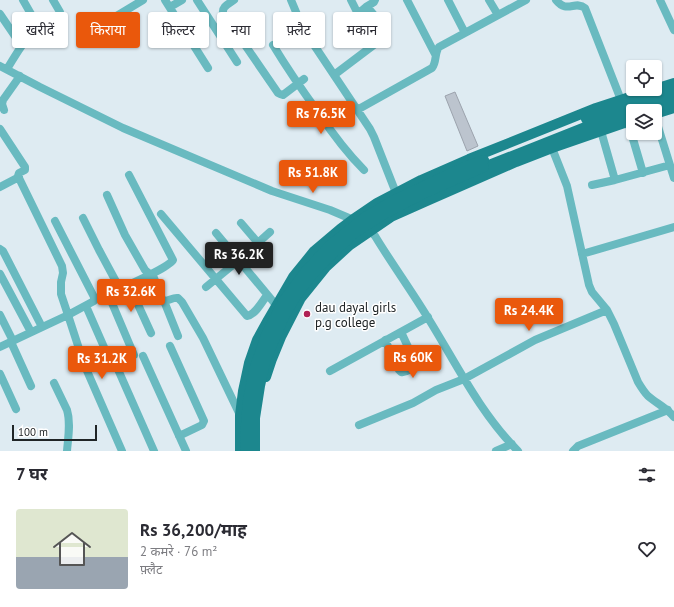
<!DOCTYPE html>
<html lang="hi">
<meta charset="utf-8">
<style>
:root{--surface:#fff;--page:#f2f2f3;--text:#2b2b33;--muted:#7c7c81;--accent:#ea580c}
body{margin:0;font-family:"PT Sans","Noto Sans Devanagari",sans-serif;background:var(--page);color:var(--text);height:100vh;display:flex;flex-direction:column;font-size:15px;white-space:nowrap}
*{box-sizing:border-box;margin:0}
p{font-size:13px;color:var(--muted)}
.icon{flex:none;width:22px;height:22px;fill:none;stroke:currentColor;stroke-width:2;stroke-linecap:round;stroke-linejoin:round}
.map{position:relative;height:451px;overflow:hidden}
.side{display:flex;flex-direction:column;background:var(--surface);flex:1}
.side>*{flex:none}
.guide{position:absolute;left:12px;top:12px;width:400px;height:36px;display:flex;gap:8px}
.controls{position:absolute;left:626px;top:60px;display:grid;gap:8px}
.controls a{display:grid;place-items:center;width:36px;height:36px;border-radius:4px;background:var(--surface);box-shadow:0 1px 3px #0004;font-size:20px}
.scale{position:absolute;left:12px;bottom:10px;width:85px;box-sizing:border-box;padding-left:4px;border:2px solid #202527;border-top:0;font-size:11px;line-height:14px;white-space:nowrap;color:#202527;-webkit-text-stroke:3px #fff;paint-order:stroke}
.price{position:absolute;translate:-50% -34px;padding:0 9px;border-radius:4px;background:var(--accent);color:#fff;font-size:13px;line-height:26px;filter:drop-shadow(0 1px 2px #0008)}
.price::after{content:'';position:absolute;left:50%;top:24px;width:12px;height:9px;margin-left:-6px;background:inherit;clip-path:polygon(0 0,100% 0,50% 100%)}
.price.active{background:#222;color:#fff}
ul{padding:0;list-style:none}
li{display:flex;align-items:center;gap:12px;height:100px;padding:0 16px}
li span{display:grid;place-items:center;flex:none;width:112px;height:80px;border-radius:4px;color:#555}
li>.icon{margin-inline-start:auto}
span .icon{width:48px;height:48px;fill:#fffc;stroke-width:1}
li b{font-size:17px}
h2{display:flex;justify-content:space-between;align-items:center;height:48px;padding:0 16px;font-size:17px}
.chip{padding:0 14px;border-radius:4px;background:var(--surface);box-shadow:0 1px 3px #0004;font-size:14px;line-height:36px}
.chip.active{background:var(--accent);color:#fff}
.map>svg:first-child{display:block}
</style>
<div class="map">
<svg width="674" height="451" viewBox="0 0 674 451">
<rect width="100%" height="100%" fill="#deebf2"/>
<path fill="#bcc4ce" stroke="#9ca3ad" d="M455,92l23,54 -11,5 -22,-55z"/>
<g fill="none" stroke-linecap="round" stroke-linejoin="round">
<path stroke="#69bac0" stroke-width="8" d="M23,0l16,28
M165,0l43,68
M197,0l40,62
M234,0c-5,4 -12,6 -11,13l55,80 2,1 3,1 21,-16
M291,0l10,24 7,12 62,93 4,8 22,56
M407,0l28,54
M448,0l17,33
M489,0l9,15
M556,0c11,14 19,0 29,8l36,92
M660,0l14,30
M170,7l12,-7
M366,7l8,-5 1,-2
M0,14l21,31
M85,35l58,-35
M273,45c14,23 29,45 45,67 14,21 28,40 46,58
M0,66l40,21 83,41 149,63 58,19 26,11
M7,69c9,-14 16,-29 31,-40 6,-5 15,-8 22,-13v-4l-7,-12
M334,75l49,-37 3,-5v-4l-17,-20 -3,-2 -6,5h-3l-6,-12
M4,110l-2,-6 1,-4 17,-24
M357,110l75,-42c5,-6 2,-14 7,-21l87,-47
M655,117l19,61
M628,122l15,51
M0,129l25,38v3l-6,3 -1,3 44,90 1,7 -2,9v12l7,21 16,49 38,87
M601,131l14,49
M552,148l15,38 22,99 3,7 15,18 7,14 24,58c3,5 6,10 10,14 8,7 19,12 26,21
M129,175l44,85c-6,9 -50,27 -62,33l-2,3 25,59
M592,185l23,-5 55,-15
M0,187l19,-10
M107,195l18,40 20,35 9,8 8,21 2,2c5,0 9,-4 14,-3l4,4 21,36 37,77
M161,214l86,102c8,-1 15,-14 20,-21
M83,218l16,32 21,39
M241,223l17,20
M366,227l9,9c17,28 36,54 53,82 28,45 52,95 90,133
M216,233l60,72
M0,249l3,2 39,76
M582,254l92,-27
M0,274l31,58
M129,285l22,48
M206,287l33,-27 31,-28
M164,301l14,35
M86,306l25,57
M0,315l13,26
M385,340l14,30 2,2c5,1 13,-4 15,-8l-15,-32
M11,342l20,44
M170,346l34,75 -2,4 -23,11
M0,347l68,-32 26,-14v-4l-39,-76
M143,356l43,95
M116,365l38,86
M330,371l98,-54
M0,374l16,35
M54,383l13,27c4,13 1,28 0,41
M359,425l54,-22 23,-13 28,-11 71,-39 72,-30
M496,451l16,-7
M573,451l5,-5 90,-36"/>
<path stroke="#1c878e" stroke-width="10" d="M655,89l19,-6
M635,111l39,-12
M655,114l19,-6
M586,119l88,-28
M484,167l109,-43 40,-12
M266,377l6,-18 9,-22 20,-39 25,-31 24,-22 41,-28 36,-16 89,-39 36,-14 81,-28
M240,451v-36l3,-24 6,-28 8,-23 11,-20 25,-43 21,-26 26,-22 12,-9 25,-17 44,-23 48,-21 127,-51 58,-19"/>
<path stroke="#1c878e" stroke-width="10" d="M246,451l-1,-16 3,-35 6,-30 11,-32 19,-38 21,-28 24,-26 36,-29 29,-17 70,-33 20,-7
M255,451v-33l5,-32 6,-27 18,-42 12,-21 16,-21 22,-23 22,-20 30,-19 37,-19 61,-27"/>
</g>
<circle fill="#b02155" stroke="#fff" stroke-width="1.5" cx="307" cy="314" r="4"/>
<g text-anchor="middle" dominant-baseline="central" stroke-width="3" stroke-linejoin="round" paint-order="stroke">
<g font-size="13" fill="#202527" stroke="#fff" text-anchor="start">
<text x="315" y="307">dau dayal girls<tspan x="315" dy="15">p.g college</tspan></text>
</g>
</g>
</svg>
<div class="controls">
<a><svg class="icon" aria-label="locate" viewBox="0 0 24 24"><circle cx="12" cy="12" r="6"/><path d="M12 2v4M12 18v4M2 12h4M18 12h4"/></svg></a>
<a><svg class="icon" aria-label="layers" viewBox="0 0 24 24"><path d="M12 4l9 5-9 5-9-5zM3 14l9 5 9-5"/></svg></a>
</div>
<div class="scale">100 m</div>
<b class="price" style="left:321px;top:135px">Rs 76.5K</b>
<b class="price" style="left:313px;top:194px">Rs 51.8K</b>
<b class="price active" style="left:239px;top:276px">Rs 36.2K</b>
<b class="price" style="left:131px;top:313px">Rs 32.6K</b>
<b class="price" style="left:529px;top:332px">Rs 24.4K</b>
<b class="price" style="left:413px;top:379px">Rs 60K</b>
<b class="price" style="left:102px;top:380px">Rs 31.2K</b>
<div class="guide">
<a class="chip">खरीदें</a>
<a class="chip active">किराया</a>
<a class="chip">फ़िल्टर</a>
<a class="chip">नया</a>
<a class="chip">फ़्लैट</a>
<a class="chip">मकान</a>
</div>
</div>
<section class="side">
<h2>7 घर<svg class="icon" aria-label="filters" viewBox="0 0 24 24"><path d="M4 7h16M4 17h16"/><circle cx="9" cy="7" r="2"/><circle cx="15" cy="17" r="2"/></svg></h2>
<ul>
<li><span style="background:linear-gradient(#dfe7d0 60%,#9aa5b1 0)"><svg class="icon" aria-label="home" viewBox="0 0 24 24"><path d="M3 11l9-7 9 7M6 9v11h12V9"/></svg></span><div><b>Rs 36,200/माह</b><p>2 कमरे · 76 m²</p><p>फ़्लैट</p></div><svg class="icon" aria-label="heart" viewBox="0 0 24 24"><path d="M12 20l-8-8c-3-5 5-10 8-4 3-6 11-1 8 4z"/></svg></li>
</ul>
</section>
